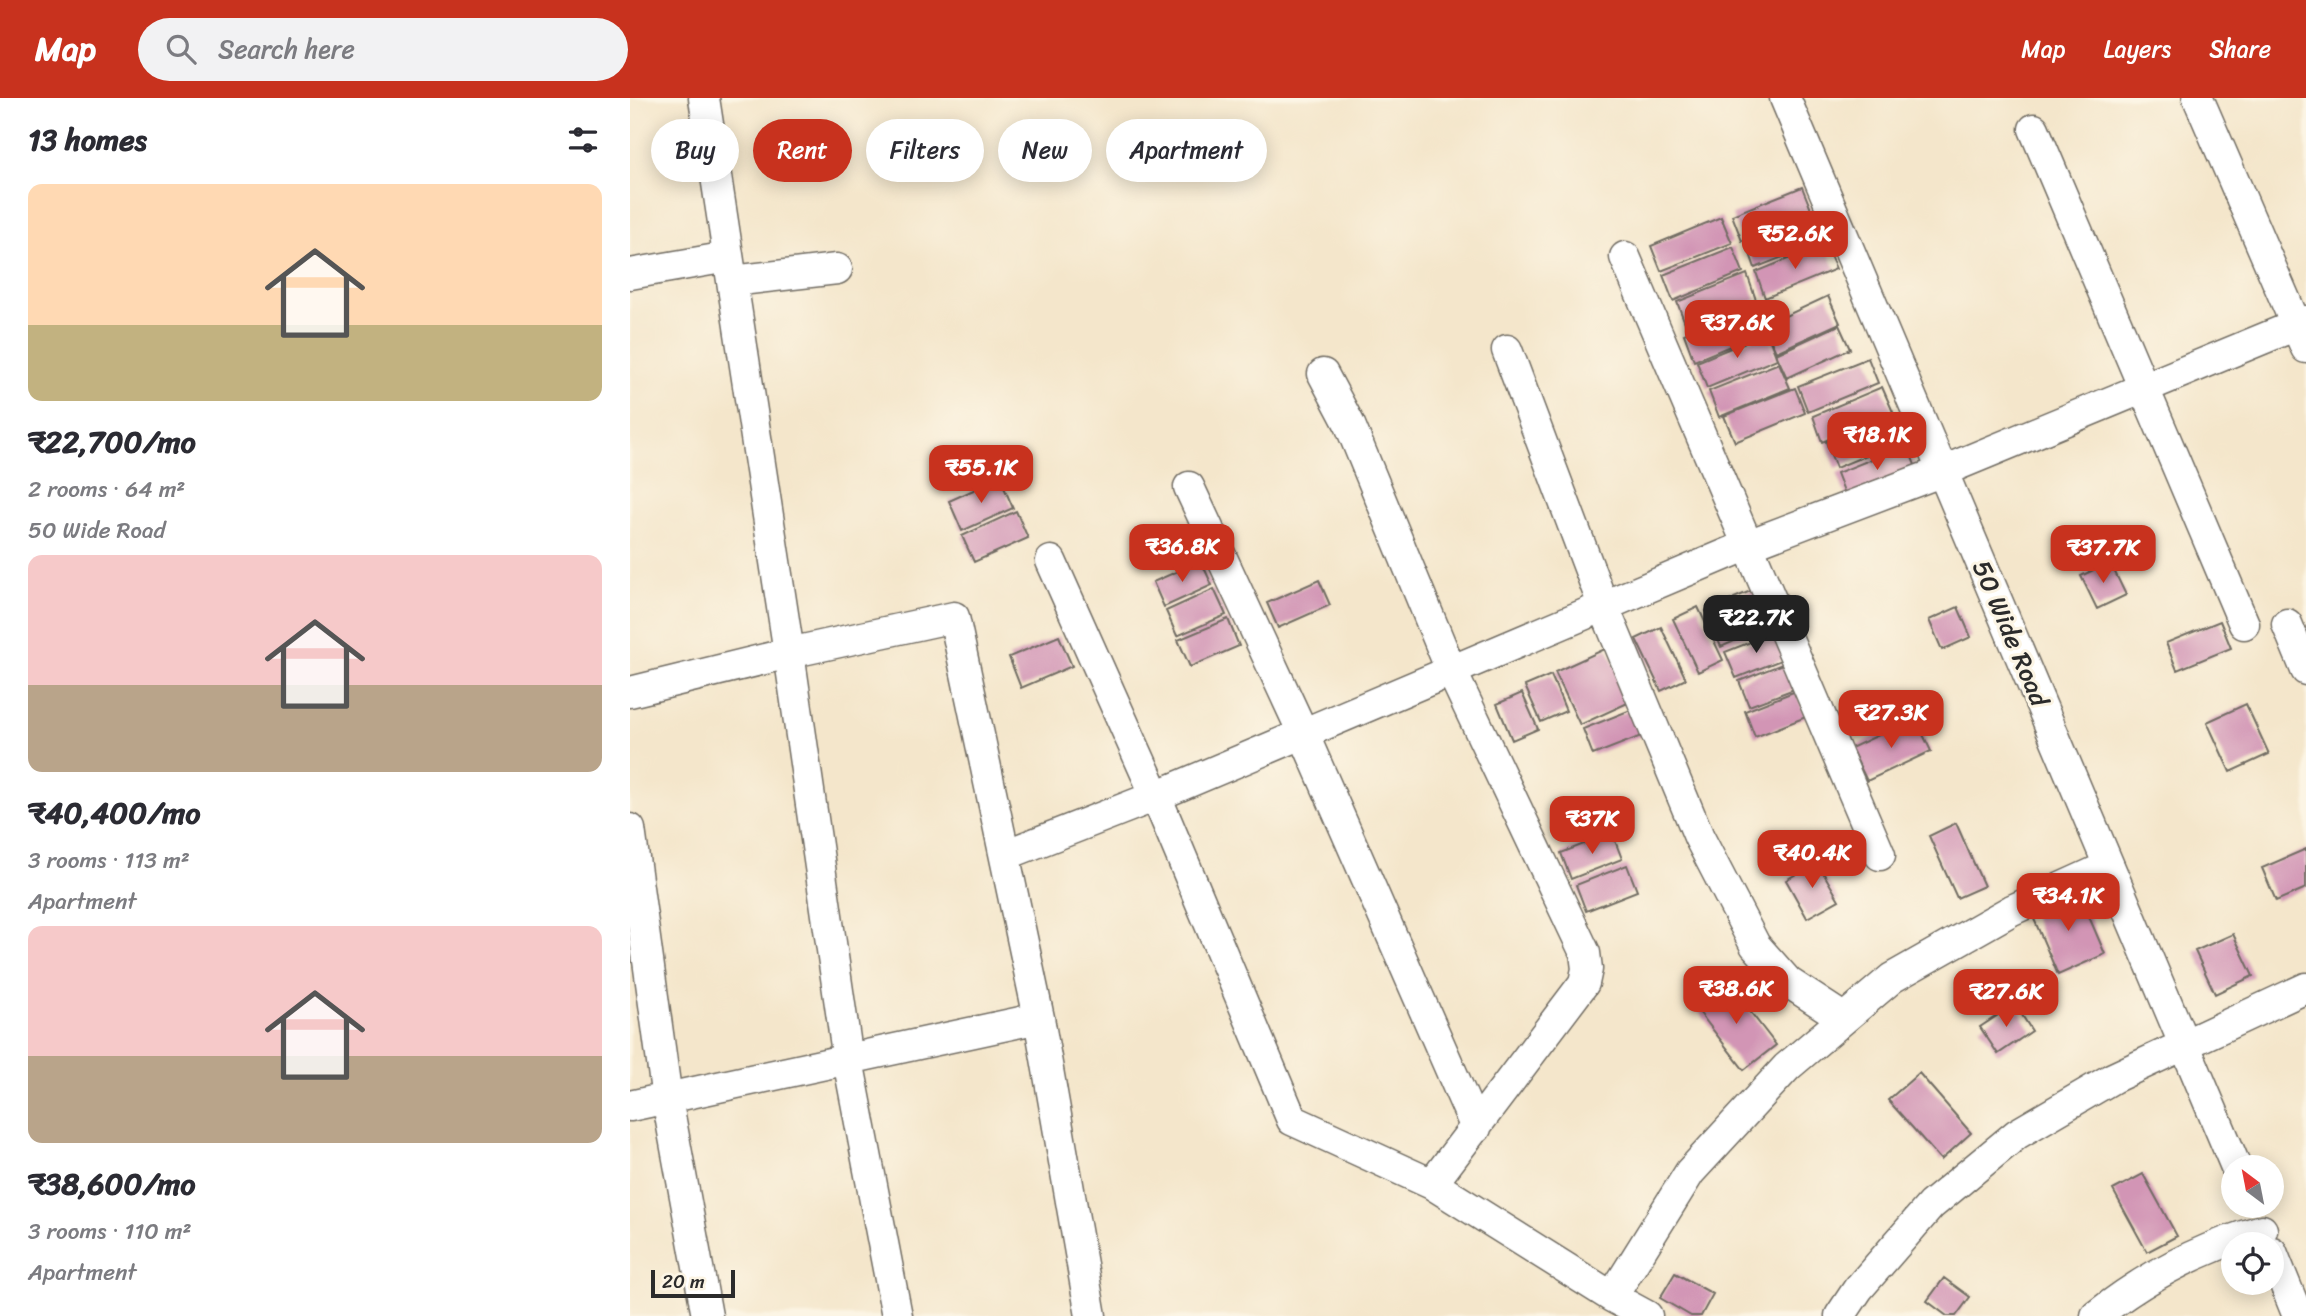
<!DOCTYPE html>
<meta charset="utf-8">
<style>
:root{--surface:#fff;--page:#f2f2f3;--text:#2b2b33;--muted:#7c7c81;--accent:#c8321e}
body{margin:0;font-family:Sriracha,sans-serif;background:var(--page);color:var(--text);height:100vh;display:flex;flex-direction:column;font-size:26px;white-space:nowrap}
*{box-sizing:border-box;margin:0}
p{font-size:23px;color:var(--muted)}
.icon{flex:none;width:38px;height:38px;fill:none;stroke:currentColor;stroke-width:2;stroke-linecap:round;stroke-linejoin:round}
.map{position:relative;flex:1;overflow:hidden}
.details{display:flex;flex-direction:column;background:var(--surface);width:630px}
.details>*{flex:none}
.hud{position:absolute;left:21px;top:21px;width:665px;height:63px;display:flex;gap:14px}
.needle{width:46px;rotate:328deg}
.controls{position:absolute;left:1591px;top:1057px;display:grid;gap:14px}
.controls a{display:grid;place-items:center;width:63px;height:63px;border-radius:50%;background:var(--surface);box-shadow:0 4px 18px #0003;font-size:35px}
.scale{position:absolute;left:21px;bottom:18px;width:84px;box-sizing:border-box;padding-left:7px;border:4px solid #2b2b2b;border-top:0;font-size:19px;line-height:24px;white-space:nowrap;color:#2b2b2b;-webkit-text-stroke:5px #fcf5e5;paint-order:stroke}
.price{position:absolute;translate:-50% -60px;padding:0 16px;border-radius:14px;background:var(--accent);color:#fff;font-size:23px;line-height:46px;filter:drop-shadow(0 2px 4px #0008)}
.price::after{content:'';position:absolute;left:50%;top:42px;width:21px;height:16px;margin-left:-10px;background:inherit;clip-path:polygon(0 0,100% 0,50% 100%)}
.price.current{background:#222;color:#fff}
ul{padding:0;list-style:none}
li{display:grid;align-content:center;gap:14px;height:371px;padding:0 28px}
li span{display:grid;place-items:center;height:217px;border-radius:14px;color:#555}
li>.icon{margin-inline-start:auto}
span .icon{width:126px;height:126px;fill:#fffc;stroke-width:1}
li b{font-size:30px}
h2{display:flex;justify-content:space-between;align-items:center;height:84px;padding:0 28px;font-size:30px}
.chip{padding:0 24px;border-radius:32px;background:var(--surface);box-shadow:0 4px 18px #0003;font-size:24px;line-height:63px}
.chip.current{background:var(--accent);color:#fff}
header{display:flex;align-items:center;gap:42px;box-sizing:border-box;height:98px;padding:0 35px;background:var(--accent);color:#fff}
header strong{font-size:33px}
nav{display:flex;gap:38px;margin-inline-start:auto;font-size:24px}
.search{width:490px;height:63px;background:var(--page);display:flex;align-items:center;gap:18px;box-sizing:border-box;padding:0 24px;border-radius:38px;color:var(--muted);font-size:26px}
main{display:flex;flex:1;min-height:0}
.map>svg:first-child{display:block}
</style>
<header>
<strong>Map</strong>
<div class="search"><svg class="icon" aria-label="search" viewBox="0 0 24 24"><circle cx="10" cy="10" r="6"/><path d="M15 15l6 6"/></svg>Search here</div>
<nav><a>Map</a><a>Layers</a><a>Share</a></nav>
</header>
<main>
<section class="details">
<h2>13 homes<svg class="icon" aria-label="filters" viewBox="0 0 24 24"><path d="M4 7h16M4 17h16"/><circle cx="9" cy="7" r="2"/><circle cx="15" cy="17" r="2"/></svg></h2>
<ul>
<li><span style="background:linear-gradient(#ffd9b3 65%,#c2b280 0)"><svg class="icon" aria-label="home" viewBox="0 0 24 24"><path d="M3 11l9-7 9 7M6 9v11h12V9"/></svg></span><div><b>₹22,700/mo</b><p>2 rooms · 64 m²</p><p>50 Wide Road</p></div></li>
<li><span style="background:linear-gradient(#f6c9c9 60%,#b9a48a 0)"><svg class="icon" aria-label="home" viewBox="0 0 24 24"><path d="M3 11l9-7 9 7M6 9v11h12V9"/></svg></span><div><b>₹40,400/mo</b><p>3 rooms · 113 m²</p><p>Apartment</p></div></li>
<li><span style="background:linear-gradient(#f6c9c9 60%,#b9a48a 0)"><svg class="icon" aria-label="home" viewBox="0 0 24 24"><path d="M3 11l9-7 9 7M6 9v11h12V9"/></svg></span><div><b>₹38,600/mo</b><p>3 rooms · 110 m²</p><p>Apartment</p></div></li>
</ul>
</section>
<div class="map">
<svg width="1676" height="1218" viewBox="0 0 1676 1218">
<rect width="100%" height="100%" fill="#fcf5e5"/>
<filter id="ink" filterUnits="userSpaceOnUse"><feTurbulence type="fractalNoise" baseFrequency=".0143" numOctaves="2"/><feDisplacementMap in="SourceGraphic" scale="14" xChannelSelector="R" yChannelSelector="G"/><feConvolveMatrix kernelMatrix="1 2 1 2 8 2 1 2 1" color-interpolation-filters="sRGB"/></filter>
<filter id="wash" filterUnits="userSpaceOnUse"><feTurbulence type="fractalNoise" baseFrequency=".00686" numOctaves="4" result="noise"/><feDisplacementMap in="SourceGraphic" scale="28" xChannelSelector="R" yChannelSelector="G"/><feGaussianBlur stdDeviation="1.57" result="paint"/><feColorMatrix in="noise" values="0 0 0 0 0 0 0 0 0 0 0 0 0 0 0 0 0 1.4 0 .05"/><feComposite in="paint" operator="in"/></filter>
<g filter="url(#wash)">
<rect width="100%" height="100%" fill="#f4e6cb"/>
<g id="blocks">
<path fill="#d295b5" d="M1172,89l10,25 -70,29 -10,-26z
M1185,116l11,26 -71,28 -9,-26z
M1091,119l11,26 -71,28 -10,-25z
M1195,146l11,25 -71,29 -9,-26z
M1103,149l10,25 -70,29 -10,-26z
M1117,176l9,26 -69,28 -10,-26z
M1198,198l12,27 -64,29 -12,-26z
M1124,209l10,25 -70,29 -10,-27z
M1209,227l11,24 -63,29 -11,-24z
M1137,235l10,26 -70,29 -10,-26z
M1238,260l10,25 -70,29 -10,-26z
M1149,265l11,25 -71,29 -10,-26z
M1252,289l11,25 -71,30 -9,-26z
M1165,290l10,25 -70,29 -11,-26z
M1266,316l10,25 -70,29 -10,-26z
M1277,347l10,25 -70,29 -10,-26z
M370,380l13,30 -51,23 -13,-30z
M386,413l12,27 -54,24 -12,-26z
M571,463l11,24 -48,22 -11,-25z
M1480,464l16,33 -29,14 -16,-33z
M689,482l11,25 -52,23 -11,-25z
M1130,489l15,36 -25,11 -16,-36z
M584,491l12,26 -49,21 -11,-25z
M1101,502l15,36 -25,11 -15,-36z
M1068,509l25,53 -25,12 -25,-53z
M1328,509l13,30 -29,13 -13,-30z
M598,521l11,27 -49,21 -12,-27z
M1590,523l11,27 -54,22 -11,-27z
M1031,529l25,52 -25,12 -25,-52z
M1146,534l10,26 -50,20 -11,-26z
M429,538l13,30 -51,22 -12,-31z
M977,550l25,53 -52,24 -25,-53z
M1160,563l10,26 -51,19 -10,-25z
M921,577l15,36 -25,11 -16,-36z
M1166,593l10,26 -51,20 -10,-26z
M892,595l16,36 -26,11 -15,-36z
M1616,606l23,50 -39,18 -23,-50z
M1003,611l11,26 -51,20 -10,-26z
M1285,620l16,33 -64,30 -16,-33z
M1326,725l28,63 -27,12 -28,-62z
M982,735l10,26 -51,20 -10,-26z
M1676,751v39l-30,13 -14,-33z
M1187,764l22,38 -32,18 -21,-38z
M997,767l10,26 -51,20 -10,-26z
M1448,793l27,63 -47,21 -27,-63z
M1603,836l20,42 -38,18 -20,-43z
M1098,885l48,62 -32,25 -48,-62z
M1385,906l17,27 -34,23 -18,-27z
M1289,975l52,60 -30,27 -53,-60z
M1513,1076l34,62 -30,16 -34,-62z
M1045,1175l38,21 -12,22h-10l-31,-18z
M1314,1180l26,19 -14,19h-9l-20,-15z"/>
</g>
</g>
<g filter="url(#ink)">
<use href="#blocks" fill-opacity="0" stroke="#716c63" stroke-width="2"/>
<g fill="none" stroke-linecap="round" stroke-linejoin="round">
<defs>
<path id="minor" d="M74,0l85,555 59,407 49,256
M1155,0l451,1069
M1568,0l108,250
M1404,31l210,495
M995,159l255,598
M0,176l98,-17
M102,183l105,-12
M877,252l96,255 96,232 56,108 33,37 55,36
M693,276l27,51 101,245 134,283 2,16 -3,14 -152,201
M559,389l114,246 173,395
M421,463l105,235 136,324 140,64 180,113 35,19
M1657,526l19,46
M0,594l159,-39 165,-36 85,401 52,298
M0,731l37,270 40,217
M375,757l151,-59 592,-251 195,-74 363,-150
M0,1008l409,-88
M1642,1154l26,64
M982,1199l78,-125 97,-105 105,-89 120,-68 97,-44
M1210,1218l18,-27 73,-84 86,-71 96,-56 193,-90
M1466,1218c50,-40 105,-68 166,-86"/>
</defs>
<use href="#minor" stroke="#716c63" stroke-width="33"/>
<use href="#minor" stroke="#fff" stroke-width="30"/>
</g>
</g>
<g text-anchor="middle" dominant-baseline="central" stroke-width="6" stroke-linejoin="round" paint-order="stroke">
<g font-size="26" fill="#2b2b2b" stroke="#fcf5e5">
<text transform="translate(1381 535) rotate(67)">50 Wide Road</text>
</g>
</g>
</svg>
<div class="controls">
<a><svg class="needle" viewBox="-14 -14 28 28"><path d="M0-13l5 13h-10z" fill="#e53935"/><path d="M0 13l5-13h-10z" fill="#7c7c81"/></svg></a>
<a><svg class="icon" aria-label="locate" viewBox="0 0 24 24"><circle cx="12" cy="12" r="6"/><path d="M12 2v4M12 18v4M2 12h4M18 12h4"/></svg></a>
</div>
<div class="scale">20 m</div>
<b class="price" style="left:1165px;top:173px">₹52.6K</b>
<b class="price" style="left:1107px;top:262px">₹37.6K</b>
<b class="price" style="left:1247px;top:374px">₹18.1K</b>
<b class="price" style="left:351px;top:407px">₹55.1K</b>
<b class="price" style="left:552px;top:486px">₹36.8K</b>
<b class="price" style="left:1473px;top:487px">₹37.7K</b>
<b class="price current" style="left:1126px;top:557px">₹22.7K</b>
<b class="price" style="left:1261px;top:652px">₹27.3K</b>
<b class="price" style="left:962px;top:758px">₹37K</b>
<b class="price" style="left:1182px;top:792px">₹40.4K</b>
<b class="price" style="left:1438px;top:835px">₹34.1K</b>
<b class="price" style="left:1106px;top:928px">₹38.6K</b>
<b class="price" style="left:1376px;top:931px">₹27.6K</b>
<div class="hud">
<a class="chip">Buy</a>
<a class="chip current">Rent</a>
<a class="chip">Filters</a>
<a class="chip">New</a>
<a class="chip">Apartment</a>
</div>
</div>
</main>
